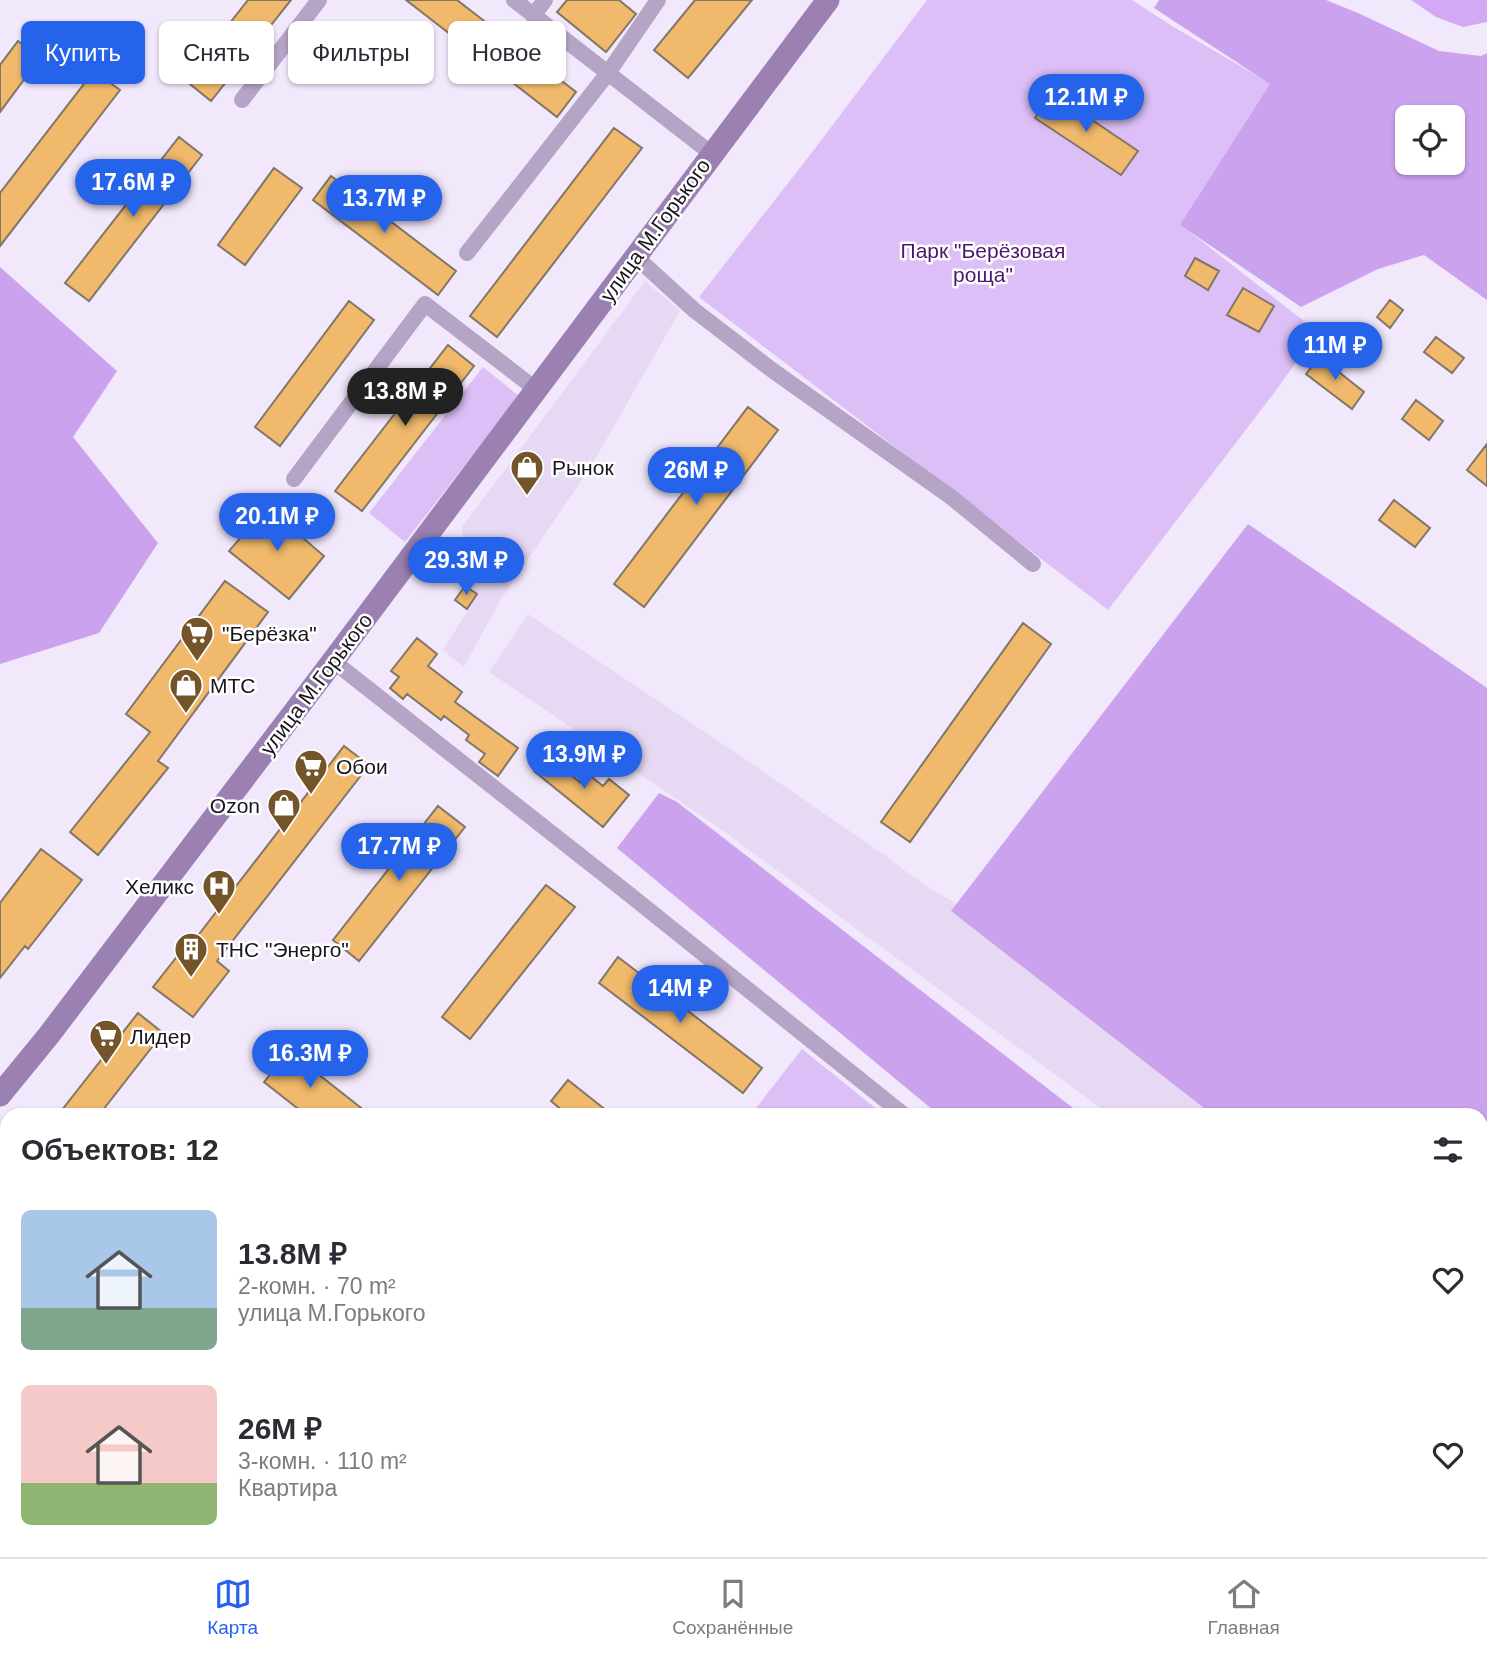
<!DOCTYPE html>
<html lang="ru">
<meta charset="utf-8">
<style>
:root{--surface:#fff;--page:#f7f7f7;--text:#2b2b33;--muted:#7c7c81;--line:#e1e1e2;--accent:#2563eb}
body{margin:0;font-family:Arial,sans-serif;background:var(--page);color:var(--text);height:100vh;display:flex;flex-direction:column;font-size:26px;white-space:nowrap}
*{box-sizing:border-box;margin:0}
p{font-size:23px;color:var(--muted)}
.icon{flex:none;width:38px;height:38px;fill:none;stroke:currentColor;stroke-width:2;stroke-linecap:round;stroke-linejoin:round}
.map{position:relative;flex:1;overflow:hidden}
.sheet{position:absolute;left:0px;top:1108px;width:1488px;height:450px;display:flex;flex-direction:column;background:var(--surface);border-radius:21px 21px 0 0;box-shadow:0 2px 5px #0004}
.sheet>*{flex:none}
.banner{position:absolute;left:21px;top:21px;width:700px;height:63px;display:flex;gap:14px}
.controls{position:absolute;left:1395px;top:105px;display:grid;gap:14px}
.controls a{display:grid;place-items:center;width:70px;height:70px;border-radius:10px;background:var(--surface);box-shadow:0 2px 5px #0004;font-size:35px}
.price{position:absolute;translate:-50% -60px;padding:0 16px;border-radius:24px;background:var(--accent);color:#fff;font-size:23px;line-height:46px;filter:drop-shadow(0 2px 4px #0008)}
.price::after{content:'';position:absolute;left:50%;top:42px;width:21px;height:16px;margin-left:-10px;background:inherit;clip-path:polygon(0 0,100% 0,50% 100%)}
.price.current{background:#222;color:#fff}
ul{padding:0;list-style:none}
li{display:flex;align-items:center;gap:21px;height:175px;padding:0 21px}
li span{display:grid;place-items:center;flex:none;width:196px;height:140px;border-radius:10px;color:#555}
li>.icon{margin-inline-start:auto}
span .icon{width:84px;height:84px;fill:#fffc;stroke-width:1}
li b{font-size:30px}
h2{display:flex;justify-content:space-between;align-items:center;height:84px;padding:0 21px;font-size:30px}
.pill{padding:0 24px;border-radius:10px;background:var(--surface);box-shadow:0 2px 5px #0004;font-size:24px;line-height:63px}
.pill.current{background:var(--accent);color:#fff}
.menu{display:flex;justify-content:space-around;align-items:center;height:98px;border-top:2px solid var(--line);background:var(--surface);font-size:19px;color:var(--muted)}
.menu a{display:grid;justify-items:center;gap:4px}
.menu .current{color:var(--accent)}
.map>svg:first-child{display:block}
</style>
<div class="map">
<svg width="1487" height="1557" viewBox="0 0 1487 1557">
<rect width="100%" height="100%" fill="#f2e8fc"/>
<path fill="#e7d9f3" d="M645,281l35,30 -90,157 -89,131 -37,68 -21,-17 33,-53 -10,-32 -4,-38z
M528,614l214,143 141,97 40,30 53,31 243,200h-109l-395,-290 -226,-153z"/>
<path fill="#dcbff6" d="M927,0h205l40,26 99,58 -90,141 119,93 18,13 -41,58 -169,221 -409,-313 111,-142z
M483,367l36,29 -114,146 -36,-29z
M802,1049l82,66h-119l-9,-7z
M1028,1551l219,-1 9,7h-233z"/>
<path fill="#cba2ee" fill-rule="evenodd" d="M1159,0h167l32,13 81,38 42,5 6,-3v247l-63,-45 -46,14 -77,38 -121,-82 90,-141 -116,-76zM1452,117v46h-45v-46z
M0,267l117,104 -44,66 85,106 -59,90 -99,31z
M1248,524l239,164v504h-6l-1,-77h-267l-262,-204z
M659,793l18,9 405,313h-143l-322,-267z
M1481,1208h6v349h-167l-5,-6 165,-1z"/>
<path fill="#d3a9f6" d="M1411,0h76v22l-24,5 -27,-10z"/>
<path fill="#f0b96b" stroke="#827666" stroke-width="2" d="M248,0h43l-80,101 -26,-21z
M406,0h51l119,92 -19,25z
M567,0h52l17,14 -30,38 -49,-40z
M695,0h57l-64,78 -34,-28z
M18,41l22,17 -40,54v-47z
M94,71l26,19 -120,156v-53z
M1052,93l86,58 -17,24 -86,-57z
M614,128l28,20 -145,189 -27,-21z
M179,137l23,18 -113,146 -24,-18z
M274,168l28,20 -57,77 -27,-20z
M331,176l125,95 -18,24 -125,-95z
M1195,258l24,13 -11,19 -23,-14z
M1243,288l31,18 -15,26 -32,-17z
M1390,300l13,10 -13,18 -13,-11z
M349,301l25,19 -94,126 -25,-19z
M1436,337l28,21 -12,15 -28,-21z
M448,345l26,21 -112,145 -27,-20z
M1321,355l16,12 -2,2 29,23 -12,17 -46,-35z
M1416,400l27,21 -14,19 -27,-21z
M748,407l30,23 -134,177 -30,-23z
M1487,444v42l-20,-16z
M1394,500l36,28 -15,19 -36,-27z
M267,507l57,49 -35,43 -60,-48z
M225,581l43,31 -110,149 10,7 -70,87 -28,-23 80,-100 -24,-18z
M465,586l12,8 -10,15 -12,-9z
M1023,623l28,21 -141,198 -29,-20z
M417,638l20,16 -9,12 34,26 -7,10 63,46 -20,28 -19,-14 6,-8 -19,-14 3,-5 -25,-19 -3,4 -34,-26 -4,5 -13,-11 9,-11 -8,-6z
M344,746l25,19 -152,196 12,10 -36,46 -40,-30 37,-47 3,2z
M546,755l35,28 7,-9 15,12 6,-7 20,16 -26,32 -69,-56z
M438,806l27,21 -106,134 -26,-21z
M41,849l41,31 -54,69 -3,-3 -25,32v-75z
M546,885l29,22 -105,132 -28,-22z
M618,957l144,111 -19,25 -144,-110z
M138,1013l25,20 -64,82h-41z
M289,1051l81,64h-64l-42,-33z
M568,1080l44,35h-44l-17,-14z"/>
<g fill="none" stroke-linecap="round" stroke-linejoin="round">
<path stroke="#b6a4c6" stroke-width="16" d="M514,0l198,154
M533,16l12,-16
M242,100l77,-100
M467,253l141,-180 50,-73
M636,257l58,53 78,60 179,127 82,67
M294,479l131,-175 112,86
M333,661l292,230 279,224
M1480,1200h7
M0,1234l7,6
M0,1410l7,6
M179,1550l8,7
M396,1550l8,7
M278,1557l5,-7
M968,1557l4,-7"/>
<path stroke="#9b80b2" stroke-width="23" d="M0,1095l49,-60 284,-374 495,-661"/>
</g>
<defs>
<symbol id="shop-pin" viewBox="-11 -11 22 30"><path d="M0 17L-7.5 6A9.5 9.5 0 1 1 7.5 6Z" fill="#735529" stroke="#fff"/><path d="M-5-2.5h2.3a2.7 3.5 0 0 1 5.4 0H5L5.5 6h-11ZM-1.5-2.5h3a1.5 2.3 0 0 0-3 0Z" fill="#fff"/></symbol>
<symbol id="supermarket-pin" viewBox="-11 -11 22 30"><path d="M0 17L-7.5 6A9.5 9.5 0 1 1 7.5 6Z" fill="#735529" stroke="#fff"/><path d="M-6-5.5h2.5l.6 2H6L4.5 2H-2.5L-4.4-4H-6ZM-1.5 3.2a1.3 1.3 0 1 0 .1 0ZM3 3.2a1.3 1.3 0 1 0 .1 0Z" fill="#fff"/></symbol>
<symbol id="hospital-pin" viewBox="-11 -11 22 30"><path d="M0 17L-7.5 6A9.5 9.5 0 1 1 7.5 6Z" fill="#735529" stroke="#fff"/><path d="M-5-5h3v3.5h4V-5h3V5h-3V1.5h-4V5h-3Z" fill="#fff"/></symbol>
<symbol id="building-pin" viewBox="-11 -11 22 30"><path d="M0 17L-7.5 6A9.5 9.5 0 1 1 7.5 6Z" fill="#735529" stroke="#fff"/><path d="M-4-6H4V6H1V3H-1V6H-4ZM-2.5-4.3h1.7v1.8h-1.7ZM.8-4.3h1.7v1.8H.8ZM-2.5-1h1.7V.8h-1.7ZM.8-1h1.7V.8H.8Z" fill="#fff"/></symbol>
</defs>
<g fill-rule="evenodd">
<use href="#shop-pin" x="508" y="448" width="38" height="52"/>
<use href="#supermarket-pin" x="178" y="614" width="38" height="52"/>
<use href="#shop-pin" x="167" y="666" width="38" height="52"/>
<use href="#supermarket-pin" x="292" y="747" width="38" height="52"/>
<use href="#shop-pin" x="265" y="786" width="38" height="52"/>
<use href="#hospital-pin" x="200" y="867" width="38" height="52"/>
<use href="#building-pin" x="172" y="930" width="38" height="52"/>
<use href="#supermarket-pin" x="87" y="1017" width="38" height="52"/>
</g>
<g text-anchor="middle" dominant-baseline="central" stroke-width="5" stroke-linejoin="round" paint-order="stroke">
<g font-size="21" fill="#19151c" stroke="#fff">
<text transform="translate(655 230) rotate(-54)">улица М.Горького</text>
<text transform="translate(316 684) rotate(-53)">улица М.Горького</text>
</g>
<g font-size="21" fill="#4d166e" stroke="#fff">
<text x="983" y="250">Парк "Берёзовая<tspan x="983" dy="24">роща"</tspan></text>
</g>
<g font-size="21" fill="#19151c" stroke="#fff" text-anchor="start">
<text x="552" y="467">Рынок</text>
<text x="222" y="633">"Берёзка"</text>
<text x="210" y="685">МТС</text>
<text x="336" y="766">Обои</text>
<text x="260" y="805" text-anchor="end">Ozon</text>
<text x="194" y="886" text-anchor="end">Хеликс</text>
<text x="216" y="949">ТНС "Энерго"</text>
<text x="130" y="1036">Лидер</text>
</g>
</g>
</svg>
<div class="controls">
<a><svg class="icon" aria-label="locate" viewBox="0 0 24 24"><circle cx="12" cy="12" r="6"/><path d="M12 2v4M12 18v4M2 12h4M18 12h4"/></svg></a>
</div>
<b class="price" style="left:1086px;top:134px">12.1M ₽</b>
<b class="price" style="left:133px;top:219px">17.6M ₽</b>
<b class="price" style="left:384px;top:235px">13.7M ₽</b>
<b class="price" style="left:1335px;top:382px">11M ₽</b>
<b class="price current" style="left:405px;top:428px">13.8M ₽</b>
<b class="price" style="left:696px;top:507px">26M ₽</b>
<b class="price" style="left:277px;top:553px">20.1M ₽</b>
<b class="price" style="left:466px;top:597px">29.3M ₽</b>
<b class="price" style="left:584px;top:791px">13.9M ₽</b>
<b class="price" style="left:399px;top:883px">17.7M ₽</b>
<b class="price" style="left:680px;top:1025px">14M ₽</b>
<b class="price" style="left:310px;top:1090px">16.3M ₽</b>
<div class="banner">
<a class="pill current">Купить</a>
<a class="pill">Снять</a>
<a class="pill">Фильтры</a>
<a class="pill">Новое</a>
</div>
<section class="sheet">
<h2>Объектов: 12<svg class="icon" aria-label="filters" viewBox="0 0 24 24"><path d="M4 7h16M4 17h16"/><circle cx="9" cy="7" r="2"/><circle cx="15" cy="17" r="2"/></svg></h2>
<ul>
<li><span style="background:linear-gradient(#a9c7e8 70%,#7fa58c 0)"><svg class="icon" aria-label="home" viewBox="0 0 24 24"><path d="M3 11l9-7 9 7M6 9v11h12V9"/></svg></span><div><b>13.8M ₽</b><p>2-комн. · 70 m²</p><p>улица М.Горького</p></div><svg class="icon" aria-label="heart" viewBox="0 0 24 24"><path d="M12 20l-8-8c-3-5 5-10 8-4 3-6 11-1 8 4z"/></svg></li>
<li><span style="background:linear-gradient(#f6c9c9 70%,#8fb573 0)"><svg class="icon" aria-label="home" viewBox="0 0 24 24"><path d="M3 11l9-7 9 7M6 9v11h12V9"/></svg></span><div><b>26M ₽</b><p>3-комн. · 110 m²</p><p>Квартира</p></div><svg class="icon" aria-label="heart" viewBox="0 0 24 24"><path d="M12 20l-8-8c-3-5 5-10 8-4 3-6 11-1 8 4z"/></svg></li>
</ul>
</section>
</div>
<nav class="menu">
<a class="current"><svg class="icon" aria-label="map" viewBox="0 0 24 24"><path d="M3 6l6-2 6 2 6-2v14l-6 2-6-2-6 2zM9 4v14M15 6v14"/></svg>Карта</a>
<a><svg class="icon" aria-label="saved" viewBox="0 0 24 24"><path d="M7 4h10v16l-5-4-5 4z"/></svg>Сохранённые</a>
<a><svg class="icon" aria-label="home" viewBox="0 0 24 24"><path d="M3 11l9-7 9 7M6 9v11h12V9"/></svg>Главная</a>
</nav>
